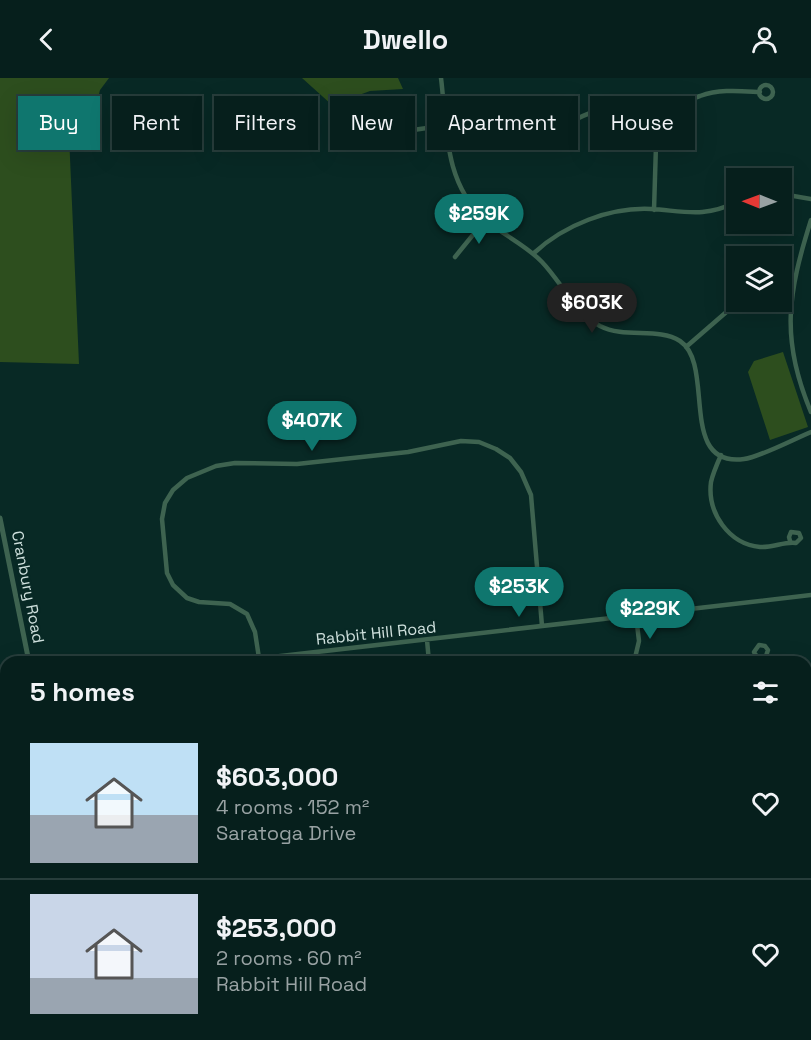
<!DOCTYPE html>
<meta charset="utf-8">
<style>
:root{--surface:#061f1c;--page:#0f2725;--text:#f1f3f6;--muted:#98a2a3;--line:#273d3b;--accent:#0f766e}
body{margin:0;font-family:"Space Grotesk",sans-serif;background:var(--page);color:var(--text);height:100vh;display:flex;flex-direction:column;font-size:22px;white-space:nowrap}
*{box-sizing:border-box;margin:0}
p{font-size:20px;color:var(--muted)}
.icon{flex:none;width:33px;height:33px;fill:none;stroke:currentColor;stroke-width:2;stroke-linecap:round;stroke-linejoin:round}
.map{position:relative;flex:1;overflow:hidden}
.drawer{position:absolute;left:0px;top:578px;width:812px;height:386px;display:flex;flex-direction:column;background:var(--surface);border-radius:18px 18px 0 0;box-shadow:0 6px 24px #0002,0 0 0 2px var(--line)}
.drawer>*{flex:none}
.top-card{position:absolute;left:18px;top:18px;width:776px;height:54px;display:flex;gap:12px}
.needle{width:39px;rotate:271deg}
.fabs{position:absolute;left:726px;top:90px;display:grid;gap:12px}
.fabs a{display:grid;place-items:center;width:66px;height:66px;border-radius:0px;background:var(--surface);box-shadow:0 6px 24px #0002,0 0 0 2px var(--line);font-size:30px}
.price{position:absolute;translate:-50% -51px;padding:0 14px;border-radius:21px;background:var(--accent);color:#fff;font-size:20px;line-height:39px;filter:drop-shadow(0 2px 3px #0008)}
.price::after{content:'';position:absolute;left:50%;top:36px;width:18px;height:14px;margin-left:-9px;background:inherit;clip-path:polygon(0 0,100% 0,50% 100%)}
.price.on{background:#222;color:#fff}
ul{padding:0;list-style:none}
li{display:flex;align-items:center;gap:18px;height:150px;padding:0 30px}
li+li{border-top:2px solid var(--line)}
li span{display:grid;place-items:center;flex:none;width:168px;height:120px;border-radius:0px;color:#555}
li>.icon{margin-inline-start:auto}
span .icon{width:72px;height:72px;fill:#fffc;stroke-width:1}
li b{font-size:26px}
h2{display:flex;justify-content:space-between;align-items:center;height:72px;padding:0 30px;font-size:26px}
.pill{padding:0 21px;border-radius:0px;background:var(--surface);box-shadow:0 6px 24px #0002,0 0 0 2px var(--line);font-size:21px;line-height:54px}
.pill.on{background:var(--accent);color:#fff}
header{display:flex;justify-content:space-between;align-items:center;height:78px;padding:0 30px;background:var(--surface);font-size:27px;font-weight:700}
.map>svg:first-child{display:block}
</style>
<header><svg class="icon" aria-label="back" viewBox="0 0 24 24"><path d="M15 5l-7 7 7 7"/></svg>Dwello<svg class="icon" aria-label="person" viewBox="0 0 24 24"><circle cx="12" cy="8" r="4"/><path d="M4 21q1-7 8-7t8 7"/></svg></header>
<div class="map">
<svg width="811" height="962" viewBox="0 0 811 962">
<rect width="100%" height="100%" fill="#082925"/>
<path fill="#2d4e1e" d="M0,0h109l-9,12 -7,29 -24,16 10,229 -79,-2z
M302,0h96l5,11 -33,2 -38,14z
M783,274l25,75 -38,13 -22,-68 6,-11z
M806,845l5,5v112h-470l7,-5h458z
M83,957h188l-4,5h-180z"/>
<path fill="#06131a" d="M271,957h77l-7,5h-74z"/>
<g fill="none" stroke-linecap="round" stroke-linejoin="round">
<path stroke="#06131a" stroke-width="1.5" d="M806,721l5,1"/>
<path stroke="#3e6350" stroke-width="4.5" d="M441,0c6,49 3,105 43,140 18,17 41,26 58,44 19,20 33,50 58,64 25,13 58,1 80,15 36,24 -3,127 64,118 16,-2 50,-20 67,-27
M759 14a7 7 0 1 1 14 0a7 7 0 1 1-14 0Z
M653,36l3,31 -2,65
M395,57l2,5 -2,5 -6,2 -4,-2 -2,-6 5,-6 7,2 4,-3c24,-3 50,-9 73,-7 22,2 41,14 63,11 23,-2 38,-19 59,-24 20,-5 39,4 60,2 17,-2 30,-13 46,-18 20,-7 39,-5 60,-4
M782,116l29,5
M811,142c-23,73 -31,119 0,192
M534,175c30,-28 76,-46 117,-44 33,2 54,9 85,-7
M455,179l30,-37
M731,230l3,2 5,-1 2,-7
M686,269l45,-39v-8l5,-2
M721,377c-4,9 -8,18 -10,27 -4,31 18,62 49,65 13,1 25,-6 36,-4l5,-5 -2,-5 -8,-1 -2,5 1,4
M427,562l2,22
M259,580l-4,-26 -8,-18 -17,-10 -31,-2 -12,-4 -14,-13 -6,-12 -5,-54 3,-16 8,-13 14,-12 29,-12 19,-3 62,1 111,-12 53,-11 18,1 17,7 14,9 11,14 10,23 11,131
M762,580l4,-2 2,-6 -3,-4 -6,-1 -5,7 3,5 5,1 1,4
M229,584l582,-67
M634,584l5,-21 -3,-25
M806,603l5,-1"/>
<path stroke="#3e6350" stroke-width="5" d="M0,440l29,144
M0,901l6,-12"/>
</g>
<g text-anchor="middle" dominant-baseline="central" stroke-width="4.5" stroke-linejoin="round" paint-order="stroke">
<g font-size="16" fill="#cfe0dd" stroke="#082925">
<text transform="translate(28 509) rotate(79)">Cranbury Road</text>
<text transform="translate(376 555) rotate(-6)">Rabbit Hill Road</text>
</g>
</g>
</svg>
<div class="fabs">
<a><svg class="needle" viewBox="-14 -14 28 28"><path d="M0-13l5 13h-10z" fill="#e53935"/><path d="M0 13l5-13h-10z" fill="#98a2a3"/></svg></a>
<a><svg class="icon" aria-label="layers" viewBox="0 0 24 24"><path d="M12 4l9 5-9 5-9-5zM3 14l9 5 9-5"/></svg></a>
</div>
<b class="price" style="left:479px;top:167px">$259K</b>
<b class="price on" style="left:592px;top:256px">$603K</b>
<b class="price" style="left:312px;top:374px">$407K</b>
<b class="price" style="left:519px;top:540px">$253K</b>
<b class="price" style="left:650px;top:562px">$229K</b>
<div class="top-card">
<a class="pill on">Buy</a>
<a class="pill">Rent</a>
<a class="pill">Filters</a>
<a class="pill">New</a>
<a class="pill">Apartment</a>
<a class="pill">House</a>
</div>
<section class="drawer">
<h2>5 homes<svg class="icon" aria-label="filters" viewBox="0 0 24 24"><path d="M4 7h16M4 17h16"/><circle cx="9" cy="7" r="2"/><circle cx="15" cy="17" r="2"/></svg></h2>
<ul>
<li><span style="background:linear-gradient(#bfe0f5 60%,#9aa5b1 0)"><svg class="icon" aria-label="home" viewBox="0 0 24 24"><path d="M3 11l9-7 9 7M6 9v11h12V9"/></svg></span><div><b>$603,000</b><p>4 rooms · 152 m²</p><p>Saratoga Drive</p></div><svg class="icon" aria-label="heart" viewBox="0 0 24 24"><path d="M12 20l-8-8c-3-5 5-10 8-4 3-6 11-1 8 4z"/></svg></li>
<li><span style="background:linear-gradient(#c9d6e8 70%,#9aa5b1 0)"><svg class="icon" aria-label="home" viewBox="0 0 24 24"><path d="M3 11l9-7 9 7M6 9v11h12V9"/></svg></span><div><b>$253,000</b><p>2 rooms · 60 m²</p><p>Rabbit Hill Road</p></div><svg class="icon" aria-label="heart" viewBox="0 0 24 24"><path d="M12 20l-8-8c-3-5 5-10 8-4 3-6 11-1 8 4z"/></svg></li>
</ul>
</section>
</div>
